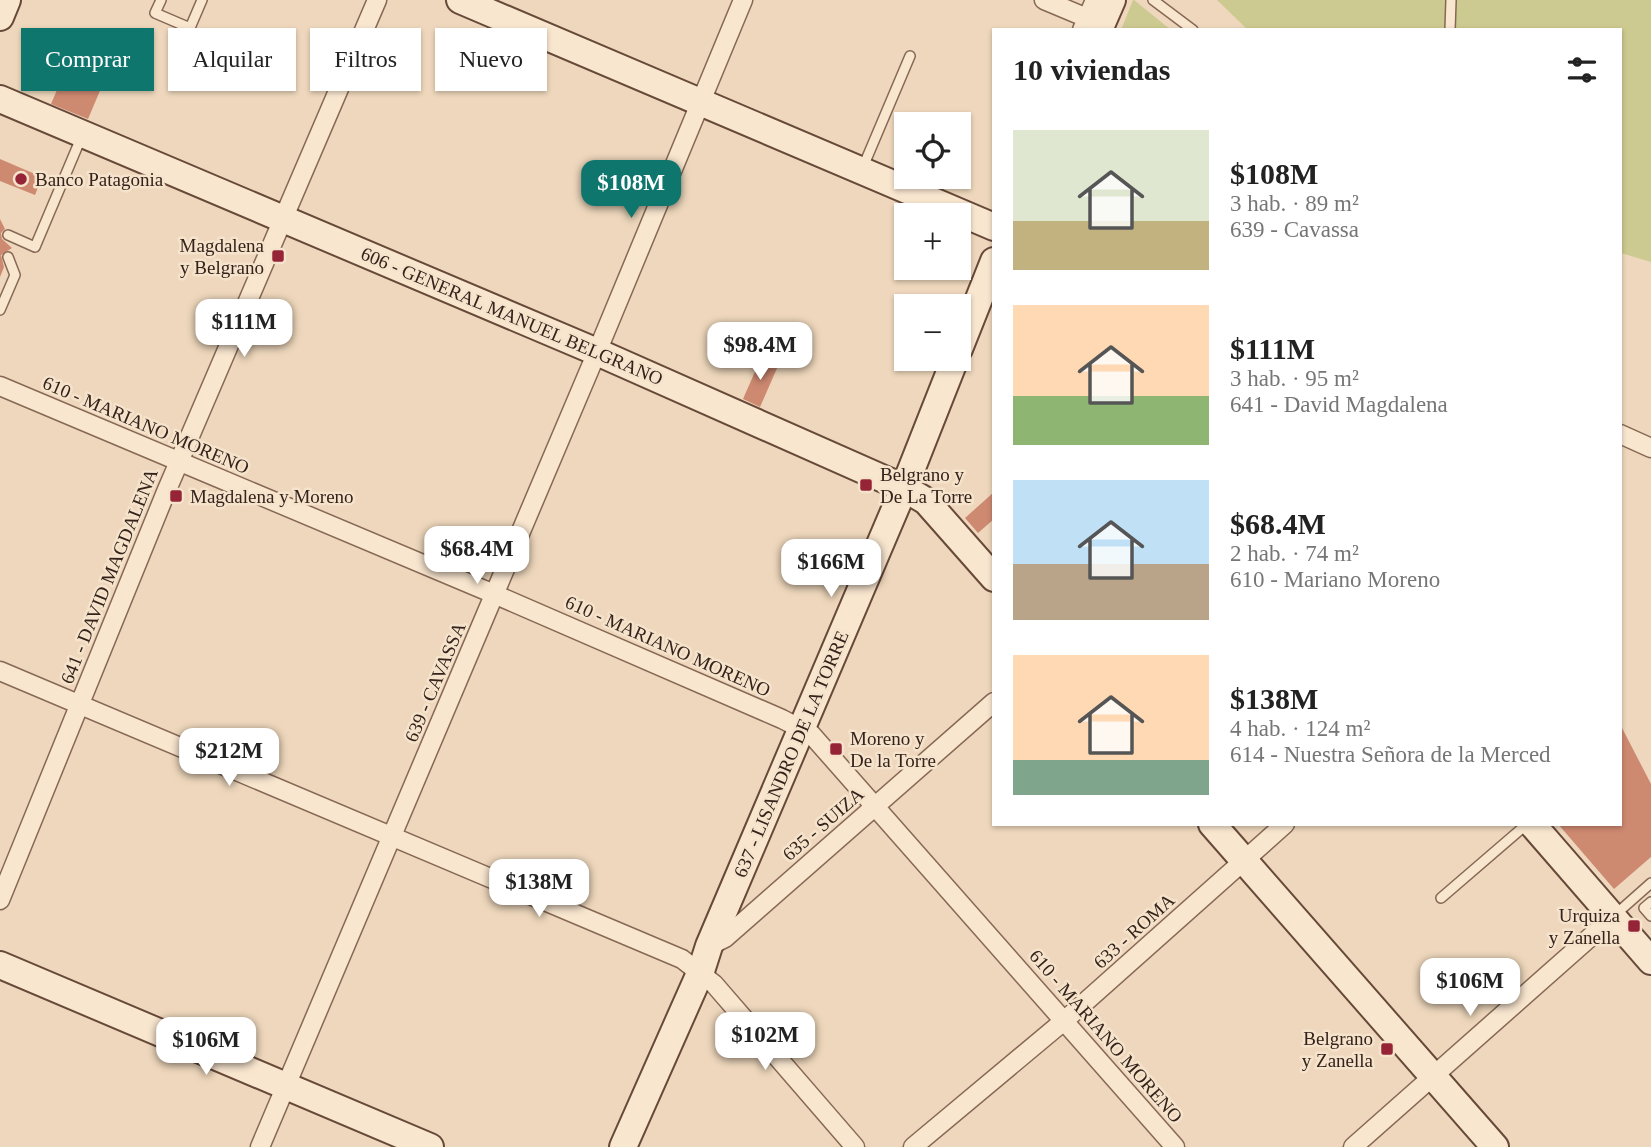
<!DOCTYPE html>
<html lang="es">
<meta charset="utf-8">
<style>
:root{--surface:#fff;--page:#f6f6f6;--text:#222;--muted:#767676;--accent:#0f766e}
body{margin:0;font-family:Georgia,serif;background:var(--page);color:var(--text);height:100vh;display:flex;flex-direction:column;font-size:26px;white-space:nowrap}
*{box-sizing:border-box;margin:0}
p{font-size:23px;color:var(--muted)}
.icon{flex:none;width:38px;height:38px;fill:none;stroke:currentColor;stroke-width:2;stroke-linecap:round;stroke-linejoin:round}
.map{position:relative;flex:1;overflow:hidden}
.sheet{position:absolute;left:992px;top:28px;width:630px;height:798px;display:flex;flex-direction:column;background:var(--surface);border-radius:0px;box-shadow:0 2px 5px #0004}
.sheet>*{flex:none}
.hud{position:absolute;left:21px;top:28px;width:665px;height:63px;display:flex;gap:14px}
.fabs{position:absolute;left:894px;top:112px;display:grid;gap:14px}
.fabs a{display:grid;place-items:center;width:77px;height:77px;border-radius:0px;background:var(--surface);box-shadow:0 2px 5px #0004;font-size:35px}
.price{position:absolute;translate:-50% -60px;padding:0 16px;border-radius:14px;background:#fff;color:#222;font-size:23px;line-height:46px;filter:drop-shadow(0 2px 4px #0008)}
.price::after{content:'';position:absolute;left:50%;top:42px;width:21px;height:16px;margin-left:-10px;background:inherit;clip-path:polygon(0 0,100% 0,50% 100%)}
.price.current{background:var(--accent);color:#fff}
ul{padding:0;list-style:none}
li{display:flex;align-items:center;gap:21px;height:175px;padding:0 21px}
li span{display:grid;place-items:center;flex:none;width:196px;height:140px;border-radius:0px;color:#555}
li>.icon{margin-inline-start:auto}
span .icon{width:84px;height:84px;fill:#fffc;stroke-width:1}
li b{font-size:30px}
h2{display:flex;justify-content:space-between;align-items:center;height:84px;padding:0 21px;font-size:30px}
.chip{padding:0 24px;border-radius:0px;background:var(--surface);box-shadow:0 2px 5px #0004;font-size:24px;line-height:63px}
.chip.current{background:var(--accent);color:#fff}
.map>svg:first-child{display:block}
</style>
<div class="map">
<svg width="1651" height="1147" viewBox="0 0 1651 1147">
<rect width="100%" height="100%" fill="#eed7bc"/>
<path fill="#ccca90" d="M1133,0h1l37,30h-50z
M1217,0h434v262l-30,-9 -1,-223h-372z"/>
<path fill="#ce8971" d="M76,45l37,15 -25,59 -37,-15z
M0,159l42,18 -7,18 -35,-14z
M0,219l5,10 -4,4 1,6 10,9 -11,7 3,12 -4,10z
M761,358l17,8 -18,41 -17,-8z
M994,492v27l-16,14 -13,-15z
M1620,724l31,60v73l-37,32 -56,-65h62z"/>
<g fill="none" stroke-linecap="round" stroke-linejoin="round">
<defs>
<path id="lane" d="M161,0l-6,13 35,15 12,-28
M1153,0l40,30
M1450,30l1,-30
M863,167l47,-111
M8,235l27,12 46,-109
M0,310l15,-35 -7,-18
M1441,898l86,-74
M1651,902l-7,6 7,8
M1616,914l35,-31"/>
<path id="street" d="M1044,0l43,18
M1082,30l13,-30
M0,386l494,208 288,125 29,15 364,413
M1620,434l31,14
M0,671l682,288 32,25 141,163
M0,900l166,-408 211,-492
M709,946l16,-8 269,-236
M260,1147l337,-795 146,-352
M913,1147l152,-127 220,-196
M1353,1147l260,-230"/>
<path id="secondary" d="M460,0l534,227
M0,17l7,-17
M1099,30l13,-30
M0,99l597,253 307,136 22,13 68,77
M959,349l35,-88
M1212,824l283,323
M1532,824l119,137
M0,965l430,182
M623,1147l78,-176 8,-25 195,-458 51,-129"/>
</defs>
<use href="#lane" stroke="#866855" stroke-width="12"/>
<use href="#street" stroke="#866855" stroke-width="21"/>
<use href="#secondary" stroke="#674939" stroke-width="30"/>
<use href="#lane" stroke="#f9e6cf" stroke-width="9"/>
<use href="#street" stroke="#f9e6cf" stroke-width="18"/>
<use href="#secondary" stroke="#f9e6cf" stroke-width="26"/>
</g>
<g fill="#962437" stroke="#f6e3cc" stroke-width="2.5">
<circle cx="21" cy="179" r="7"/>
<rect x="271" y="249" width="14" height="14" rx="3.5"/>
<rect x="859" y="478" width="14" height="14" rx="3.5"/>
<rect x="169" y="489" width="14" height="14" rx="3.5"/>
<rect x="829" y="742" width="14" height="14" rx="3.5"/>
<rect x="1627" y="919" width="14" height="14" rx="3.5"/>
<rect x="1380" y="1042" width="14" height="14" rx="3.5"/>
</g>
<g text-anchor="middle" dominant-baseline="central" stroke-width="5" stroke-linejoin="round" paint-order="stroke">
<g font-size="19" fill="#35231b" stroke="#f6e3cc" text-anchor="start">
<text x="35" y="179">Banco Patagonia</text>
<text x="264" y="245" text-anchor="end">Magdalena<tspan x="264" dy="22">y Belgrano</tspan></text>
<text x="880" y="474">Belgrano y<tspan x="880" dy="22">De La Torre</tspan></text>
<text x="190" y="496">Magdalena y Moreno</text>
<text x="850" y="738">Moreno y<tspan x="850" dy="22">De la Torre</tspan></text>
<text x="1620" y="915" text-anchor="end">Urquiza<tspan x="1620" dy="22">y Zanella</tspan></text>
<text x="1373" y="1038" text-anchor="end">Belgrano<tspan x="1373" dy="22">y Zanella</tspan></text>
</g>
<g font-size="19" fill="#35231b" stroke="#f6e3cc">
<text transform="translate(512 316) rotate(23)">606 - GENERAL MANUEL BELGRANO</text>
<text transform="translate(146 425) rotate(23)">610 - MARIANO MORENO</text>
<text transform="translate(109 576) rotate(-68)">641 - DAVID MAGDALENA</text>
<text transform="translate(668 646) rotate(24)">610 - MARIANO MORENO</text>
<text transform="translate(435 682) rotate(-67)">639 - CAVASSA</text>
<text transform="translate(791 754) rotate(-67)">637 - LISANDRO DE LA TORRE</text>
<text transform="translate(823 824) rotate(-41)">635 - SUIZA</text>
<text transform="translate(1134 931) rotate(-42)">633 - ROMA</text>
<text transform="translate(1106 1036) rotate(49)">610 - MARIANO MORENO</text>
</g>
</g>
</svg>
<div class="fabs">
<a><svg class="icon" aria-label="locate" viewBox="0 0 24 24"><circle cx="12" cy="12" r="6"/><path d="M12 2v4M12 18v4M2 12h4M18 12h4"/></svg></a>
<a>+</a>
<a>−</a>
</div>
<b class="price current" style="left:631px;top:220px">$108M</b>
<b class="price" style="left:244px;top:359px">$111M</b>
<b class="price" style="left:760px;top:382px">$98.4M</b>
<b class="price" style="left:477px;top:586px">$68.4M</b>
<b class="price" style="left:831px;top:599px">$166M</b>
<b class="price" style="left:229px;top:788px">$212M</b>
<b class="price" style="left:539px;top:919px">$138M</b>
<b class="price" style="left:1470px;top:1018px">$106M</b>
<b class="price" style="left:765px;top:1072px">$102M</b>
<b class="price" style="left:206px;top:1077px">$106M</b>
<div class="hud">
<a class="chip current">Comprar</a>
<a class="chip">Alquilar</a>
<a class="chip">Filtros</a>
<a class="chip">Nuevo</a>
</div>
<section class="sheet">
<h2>10 viviendas<svg class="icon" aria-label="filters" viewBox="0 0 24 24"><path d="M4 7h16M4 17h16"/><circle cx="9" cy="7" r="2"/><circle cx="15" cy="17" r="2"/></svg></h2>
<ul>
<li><span style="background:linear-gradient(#dfe7d0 65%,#c2b280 0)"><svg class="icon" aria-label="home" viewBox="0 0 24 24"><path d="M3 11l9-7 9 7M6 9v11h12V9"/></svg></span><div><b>$108M</b><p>3 hab. · 89 m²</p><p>639 - Cavassa</p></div></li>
<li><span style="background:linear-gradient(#ffd9b3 65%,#8fb573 0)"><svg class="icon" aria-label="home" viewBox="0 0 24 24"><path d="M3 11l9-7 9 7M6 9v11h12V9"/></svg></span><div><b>$111M</b><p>3 hab. · 95 m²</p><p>641 - David Magdalena</p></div></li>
<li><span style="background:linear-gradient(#bfe0f5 60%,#b9a48a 0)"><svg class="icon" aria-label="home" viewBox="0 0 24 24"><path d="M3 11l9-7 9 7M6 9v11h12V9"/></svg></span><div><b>$68.4M</b><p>2 hab. · 74 m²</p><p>610 - Mariano Moreno</p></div></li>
<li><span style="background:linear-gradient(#ffd9b3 75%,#7fa58c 0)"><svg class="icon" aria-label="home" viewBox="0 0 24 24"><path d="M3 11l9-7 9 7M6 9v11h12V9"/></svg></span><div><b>$138M</b><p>4 hab. · 124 m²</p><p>614 - Nuestra Señora de la Merced</p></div></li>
</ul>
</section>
</div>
